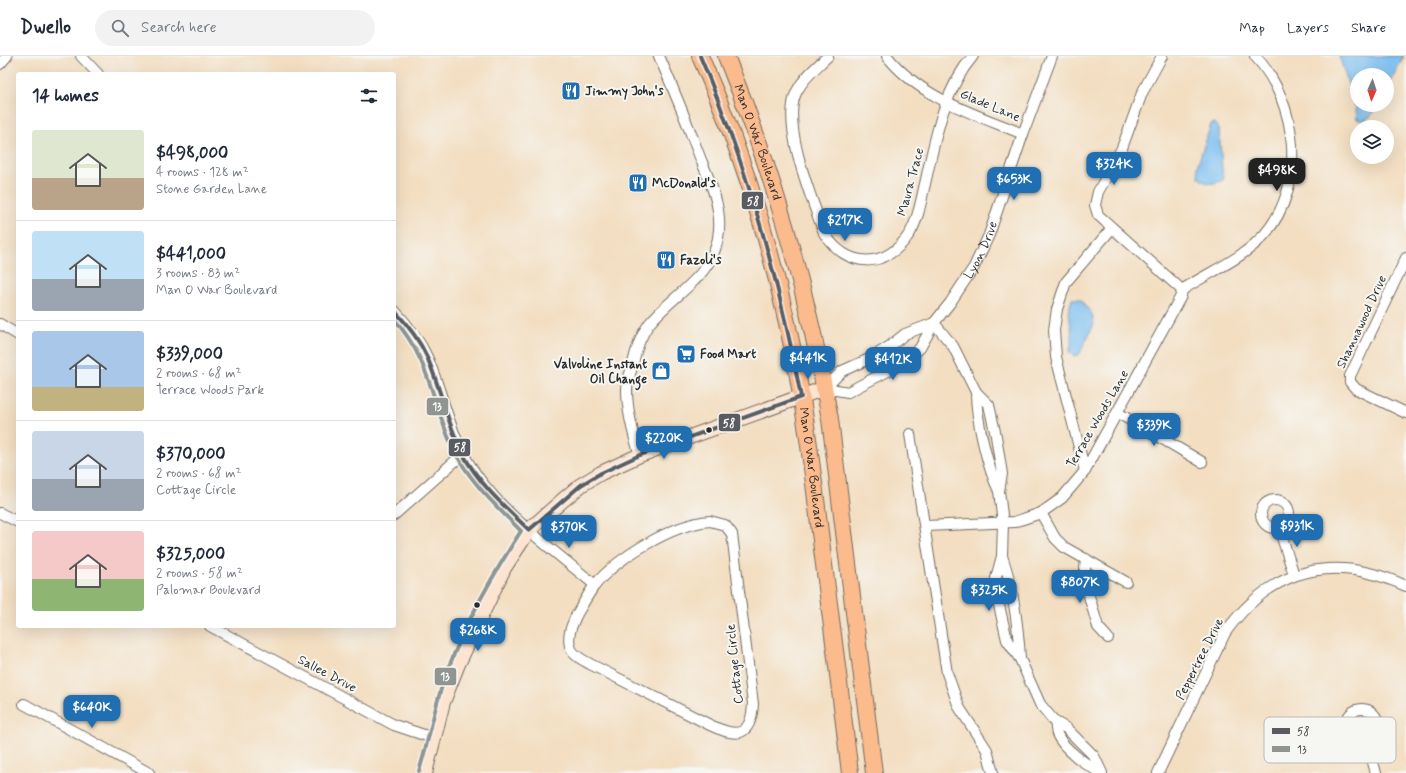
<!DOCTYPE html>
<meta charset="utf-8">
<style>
:root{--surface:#fff;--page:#f2f2f3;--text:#1f2937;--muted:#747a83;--line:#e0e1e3;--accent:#1f6fb2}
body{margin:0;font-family:Mynerve,sans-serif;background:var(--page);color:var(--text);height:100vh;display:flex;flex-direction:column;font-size:15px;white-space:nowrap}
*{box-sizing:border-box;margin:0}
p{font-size:13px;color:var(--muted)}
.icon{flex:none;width:22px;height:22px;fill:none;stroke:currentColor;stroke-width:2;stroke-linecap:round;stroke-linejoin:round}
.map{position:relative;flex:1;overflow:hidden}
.sheet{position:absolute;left:16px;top:16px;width:380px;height:556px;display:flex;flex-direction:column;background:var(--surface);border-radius:4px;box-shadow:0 4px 16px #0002}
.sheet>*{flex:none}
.needle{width:26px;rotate:183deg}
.controls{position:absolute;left:1350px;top:12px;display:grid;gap:8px}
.controls a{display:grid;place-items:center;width:44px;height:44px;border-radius:50%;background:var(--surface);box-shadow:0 4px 16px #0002;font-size:20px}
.price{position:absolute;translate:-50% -34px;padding:0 9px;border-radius:8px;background:var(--accent);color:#fff;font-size:13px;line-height:26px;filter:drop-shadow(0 1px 2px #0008)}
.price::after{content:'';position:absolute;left:50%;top:24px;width:12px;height:9px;margin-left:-6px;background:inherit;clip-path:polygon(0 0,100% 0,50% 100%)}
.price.current{background:#222;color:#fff}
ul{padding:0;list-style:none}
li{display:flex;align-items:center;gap:12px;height:100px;padding:0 16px}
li+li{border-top:1px solid var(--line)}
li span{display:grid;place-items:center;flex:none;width:112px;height:80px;border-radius:4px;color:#555}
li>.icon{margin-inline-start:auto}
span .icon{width:48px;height:48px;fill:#fffc;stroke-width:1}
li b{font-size:17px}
h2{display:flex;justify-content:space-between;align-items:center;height:48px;padding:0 16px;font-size:17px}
header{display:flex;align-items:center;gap:24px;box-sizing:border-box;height:56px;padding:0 20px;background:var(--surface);border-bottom:1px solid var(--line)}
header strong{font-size:19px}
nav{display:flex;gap:22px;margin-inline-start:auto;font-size:14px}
.search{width:280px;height:36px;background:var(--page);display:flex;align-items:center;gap:10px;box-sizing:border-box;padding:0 14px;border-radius:22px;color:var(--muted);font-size:15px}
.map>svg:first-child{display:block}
</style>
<header>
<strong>Dwello</strong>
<div class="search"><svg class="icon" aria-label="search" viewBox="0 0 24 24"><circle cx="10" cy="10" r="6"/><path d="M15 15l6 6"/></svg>Search here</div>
<nav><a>Map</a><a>Layers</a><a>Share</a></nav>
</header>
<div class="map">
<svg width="1406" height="717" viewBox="0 0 1406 717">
<rect width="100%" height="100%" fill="#f6f6f2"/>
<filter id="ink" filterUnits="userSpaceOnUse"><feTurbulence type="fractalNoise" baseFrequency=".025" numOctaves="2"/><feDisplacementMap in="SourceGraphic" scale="8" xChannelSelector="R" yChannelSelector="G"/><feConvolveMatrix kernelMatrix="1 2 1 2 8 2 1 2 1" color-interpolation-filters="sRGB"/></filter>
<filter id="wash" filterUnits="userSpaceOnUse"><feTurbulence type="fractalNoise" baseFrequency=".012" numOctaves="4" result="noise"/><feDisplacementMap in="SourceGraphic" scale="16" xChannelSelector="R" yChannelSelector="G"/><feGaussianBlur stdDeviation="0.9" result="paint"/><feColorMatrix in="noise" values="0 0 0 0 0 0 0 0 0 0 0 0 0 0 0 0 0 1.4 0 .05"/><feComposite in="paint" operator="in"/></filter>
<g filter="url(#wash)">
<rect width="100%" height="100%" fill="#f3dec1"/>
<path fill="#79bef0" stroke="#52748e" d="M1339,0h65l-17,32v-13h-30v30h20l-7,12 -8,4 -5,-2 -1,-11z
M1215,67l4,6 4,51c-10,5 -15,5 -24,-2l-2,-11 14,-43z
M1072,243h8l12,15 2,10 -15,31 -6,1 -4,-4c8,-21 -5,-34 3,-53z"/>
</g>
<g filter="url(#ink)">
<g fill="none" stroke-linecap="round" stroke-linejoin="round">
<defs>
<g id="street">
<path d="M81,0l17,18"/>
<path d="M828,0c-11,11 -24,21 -31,35 -17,32 15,108 27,142 23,36 62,37 86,0 9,-15 11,-33 15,-49 10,-44 18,-93 48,-128"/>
<path d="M887,0c33,42 88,58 136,78"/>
<path d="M1162,0l-20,37 -20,55 -24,44 -3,13 3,10 84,75"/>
<path d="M0,8l7,-8"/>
<path d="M1406,202l-56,118v6l6,7 50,24"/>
<path d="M1182,234c27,-18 61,-31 83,-56 42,-49 33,-132 -10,-178"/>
<path d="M394,254c13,14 25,29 33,47 14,31 20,66 36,96 27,53 87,94 132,132"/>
<path d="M934,267l19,23 23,46 13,13 7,31 6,38 -3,17 4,32 -1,33 -6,22 2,23 9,39 13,19 20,45 15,18 11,6 28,28 8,17"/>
<path d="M0,268l18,11"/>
<path id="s1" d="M825,332l23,4 55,-29 17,-15 14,-25 16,-20 24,-36 15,-32 34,-101 29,-78"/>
<path d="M825,332l17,-17 27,-12 21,-13 15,-12 29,-11"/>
<path d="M976,336c0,26 11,75 23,99"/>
<path d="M1118,357l84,49"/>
<path d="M910,378l37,239 12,34 28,43 6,23"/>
<path d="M640,399c-7,-21 -13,-42 -13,-65 0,-9 4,-18 6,-27 3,-13 7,-27 16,-39 26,-32 67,-48 70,-94 2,-24 -9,-49 -18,-70 -13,-35 -27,-70 -42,-104"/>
<path d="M1085,415l-29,-114 -2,-27 3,-21 9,-27 46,-54"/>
<circle cx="1275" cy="458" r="14"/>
<path d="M0,457l18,9"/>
<path d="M1041,457l14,25 9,9 62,35"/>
<path d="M394,459l69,-61"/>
<path d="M710,465l15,4 7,9 21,170c-2,33 -16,34 -43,21l-120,-61c-7,-4 -16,-8 -19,-15 -5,-12 1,-25 6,-35 6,-10 11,-20 18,-29 23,-28 78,-61 115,-64z"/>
<path d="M926,470l88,-4 27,-9 21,-15 23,-27 96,-175 1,-6"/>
<path d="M1279,472l15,47"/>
<path d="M1002,500c11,31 16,70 18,102"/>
<path d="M1086,503l-2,20 12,41 2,7 10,11"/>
<path d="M210,570l184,99 39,13"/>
<path d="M24,648l125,69"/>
<circle cx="1362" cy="669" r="16"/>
<path d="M1055,666c1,4 1,9 2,12 6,15 31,32 44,39"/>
<path d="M1367,685l9,32"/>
<path d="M1158,717l67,-140c47,-66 109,-80 181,-47"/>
</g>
<path id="secondary" d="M425,717l18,-71 15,-38 46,-96 25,-38 34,-30 18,-15 20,-12 39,-18 185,-67"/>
<g id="primary">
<path id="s2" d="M700,0c38,86 67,175 87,267 17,74 26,150 35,226 10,75 19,149 28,224"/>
<path id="s3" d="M726,0c48,118 82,237 104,363l44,354"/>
</g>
</defs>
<use href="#street" stroke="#716a60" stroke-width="12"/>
<use href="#secondary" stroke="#716a60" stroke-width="16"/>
<use href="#primary" stroke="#716a60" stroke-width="18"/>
<use href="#street" stroke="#fff" stroke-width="10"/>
<use href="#secondary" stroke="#fde4d1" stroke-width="14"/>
<use href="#primary" stroke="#fbbb8d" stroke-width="16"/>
<defs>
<path id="bus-1" d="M394,254c13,14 25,29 33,47 14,32 20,67 36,97 16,30 42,53 66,76l52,-45 20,-12 39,-18 161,-58c-22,-118 -54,-231 -101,-341"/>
<path id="bus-2" d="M394,263c36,41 37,80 58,127 16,34 43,59 69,85 -31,48 -61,100 -79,155 -9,28 -14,57 -23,85"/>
</defs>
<use href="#bus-1" stroke="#f6f6f2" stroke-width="7"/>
<use href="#bus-2" stroke="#f6f6f2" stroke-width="7"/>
<use href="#bus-1" stroke="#5a5c61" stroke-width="4"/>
<use href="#bus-2" stroke="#919591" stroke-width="4"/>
</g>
</g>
<defs>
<symbol id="restaurant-square" viewBox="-11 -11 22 22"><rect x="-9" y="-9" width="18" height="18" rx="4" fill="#1f6fb2" stroke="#f6f6f2"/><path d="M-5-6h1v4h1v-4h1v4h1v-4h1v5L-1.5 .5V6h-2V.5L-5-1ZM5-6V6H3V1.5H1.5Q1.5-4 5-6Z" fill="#fff"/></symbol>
<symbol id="supermarket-square" viewBox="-11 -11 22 22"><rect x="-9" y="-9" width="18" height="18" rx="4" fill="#1f6fb2" stroke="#f6f6f2"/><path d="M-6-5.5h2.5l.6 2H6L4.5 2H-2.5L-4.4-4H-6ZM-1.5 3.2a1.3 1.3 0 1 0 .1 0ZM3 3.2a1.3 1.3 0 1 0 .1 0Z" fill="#fff"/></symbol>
<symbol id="shop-square" viewBox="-11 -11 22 22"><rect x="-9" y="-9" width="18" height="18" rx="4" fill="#1f6fb2" stroke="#f6f6f2"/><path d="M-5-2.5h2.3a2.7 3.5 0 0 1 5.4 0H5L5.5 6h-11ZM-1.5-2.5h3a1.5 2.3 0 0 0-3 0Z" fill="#fff"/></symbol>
</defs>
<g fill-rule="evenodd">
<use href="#restaurant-square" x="560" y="24" width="22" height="22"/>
<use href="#restaurant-square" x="627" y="116" width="22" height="22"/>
<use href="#restaurant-square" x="655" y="193" width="22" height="22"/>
<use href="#supermarket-square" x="675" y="287" width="22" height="22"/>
<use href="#shop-square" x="650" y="304" width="22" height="22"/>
</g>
<g fill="#2b2b2b" stroke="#f6f6f2" stroke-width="1.5">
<circle cx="709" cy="374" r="3.5"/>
<circle cx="477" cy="549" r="3.5"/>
</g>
<g text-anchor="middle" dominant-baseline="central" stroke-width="4" stroke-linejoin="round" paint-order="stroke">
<g font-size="13" font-weight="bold" fill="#2b2b2b" stroke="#f6f6f2" text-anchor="start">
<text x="585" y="35">Jimmy John's</text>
<text x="652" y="127">McDonald's</text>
<text x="680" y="204">Fazoli's</text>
<text x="700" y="298">Food Mart</text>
<text x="647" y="308" text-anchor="end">Valvoline Instant<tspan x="647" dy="15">Oil Change</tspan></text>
</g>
<g font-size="13" fill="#2b2b2b" stroke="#f6f6f2">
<text transform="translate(990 50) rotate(23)">Glade Lane</text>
<text stroke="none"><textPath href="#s3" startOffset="92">Man O War Boulevard</textPath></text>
<text transform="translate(911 126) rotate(-75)">Maura Trace</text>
<text stroke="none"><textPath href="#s1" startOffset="224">Lyon Drive</textPath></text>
<text transform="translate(1362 266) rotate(-65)">Shannawood Drive</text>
<text transform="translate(1098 363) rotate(-60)">Terrace Woods Lane</text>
<text stroke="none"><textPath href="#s2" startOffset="428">Man O War Boulevard</textPath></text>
<text transform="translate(1200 603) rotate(-63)">Peppertree Drive</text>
<text transform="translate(735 608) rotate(-96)">Cottage Circle</text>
<text transform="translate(327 618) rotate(28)">Sallee Drive</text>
</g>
</g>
<rect x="1264" y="661" width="132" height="46" rx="6" fill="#f6f6f2" stroke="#b9b9b6" stroke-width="1"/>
<rect x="1272" y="672" width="18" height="6" fill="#5a5c61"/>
<rect x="1272" y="690" width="18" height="6" fill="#919591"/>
<g font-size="11" fill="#2b2b2b">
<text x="1297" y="679">58</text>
<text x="1297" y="697">13</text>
</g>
<g stroke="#f6f6f2" stroke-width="1.5">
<rect x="741" y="135" width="23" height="19" rx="4" fill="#5a5c61"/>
<rect x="426" y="341" width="23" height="19" rx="4" fill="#919591"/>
<rect x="718" y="357" width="23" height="19" rx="4" fill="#5a5c61"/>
<rect x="448" y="382" width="23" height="19" rx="4" fill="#5a5c61"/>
<rect x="434" y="611" width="23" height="19" rx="4" fill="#919591"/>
</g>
<g font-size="11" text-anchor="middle" font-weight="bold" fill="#fff">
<text x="753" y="149">58</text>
<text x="437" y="354">13</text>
<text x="729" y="371">58</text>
<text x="460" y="395">58</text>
<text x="445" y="624">13</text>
</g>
</svg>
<div class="controls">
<a><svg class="needle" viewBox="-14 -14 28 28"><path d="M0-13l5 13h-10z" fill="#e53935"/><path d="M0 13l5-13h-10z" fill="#747a83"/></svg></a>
<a><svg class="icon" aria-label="layers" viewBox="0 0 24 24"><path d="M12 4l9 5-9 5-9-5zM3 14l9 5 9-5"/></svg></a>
</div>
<b class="price" style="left:1114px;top:130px">$324K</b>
<b class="price current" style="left:1277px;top:136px">$498K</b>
<b class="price" style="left:1014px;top:145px">$653K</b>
<b class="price" style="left:845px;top:186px">$217K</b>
<b class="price" style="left:808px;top:324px">$441K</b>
<b class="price" style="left:893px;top:325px">$412K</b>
<b class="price" style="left:1154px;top:391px">$339K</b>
<b class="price" style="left:664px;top:404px">$220K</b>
<b class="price" style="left:1297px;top:492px">$931K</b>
<b class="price" style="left:569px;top:493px">$370K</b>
<b class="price" style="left:1080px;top:548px">$807K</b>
<b class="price" style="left:989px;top:556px">$325K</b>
<b class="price" style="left:478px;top:596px">$268K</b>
<b class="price" style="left:92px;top:673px">$640K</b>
<section class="sheet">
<h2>14 homes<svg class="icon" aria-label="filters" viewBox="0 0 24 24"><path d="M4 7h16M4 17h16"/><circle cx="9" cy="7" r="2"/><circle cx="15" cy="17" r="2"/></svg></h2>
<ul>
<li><span style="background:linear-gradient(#dfe7d0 60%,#b9a48a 0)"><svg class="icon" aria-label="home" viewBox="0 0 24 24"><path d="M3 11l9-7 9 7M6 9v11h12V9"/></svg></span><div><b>$498,000</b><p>4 rooms · 128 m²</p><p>Stone Garden Lane</p></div></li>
<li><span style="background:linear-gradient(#bfe0f5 60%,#9aa5b1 0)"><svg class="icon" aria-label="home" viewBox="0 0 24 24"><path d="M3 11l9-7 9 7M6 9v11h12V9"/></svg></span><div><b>$441,000</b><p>3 rooms · 83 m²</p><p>Man O War Boulevard</p></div></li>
<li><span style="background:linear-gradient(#a9c7e8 70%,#c2b280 0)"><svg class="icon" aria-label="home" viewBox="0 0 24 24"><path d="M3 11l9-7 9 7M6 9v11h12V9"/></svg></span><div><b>$339,000</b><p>2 rooms · 68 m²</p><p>Terrace Woods Park</p></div></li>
<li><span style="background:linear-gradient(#c9d6e8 60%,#9aa5b1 0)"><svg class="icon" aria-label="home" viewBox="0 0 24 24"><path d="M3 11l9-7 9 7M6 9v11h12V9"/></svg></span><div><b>$370,000</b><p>2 rooms · 68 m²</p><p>Cottage Circle</p></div></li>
<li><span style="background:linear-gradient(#f6c9c9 60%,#8fb573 0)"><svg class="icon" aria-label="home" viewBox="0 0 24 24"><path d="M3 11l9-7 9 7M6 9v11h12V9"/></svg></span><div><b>$325,000</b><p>2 rooms · 58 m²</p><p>Palomar Boulevard</p></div></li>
</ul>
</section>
</div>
